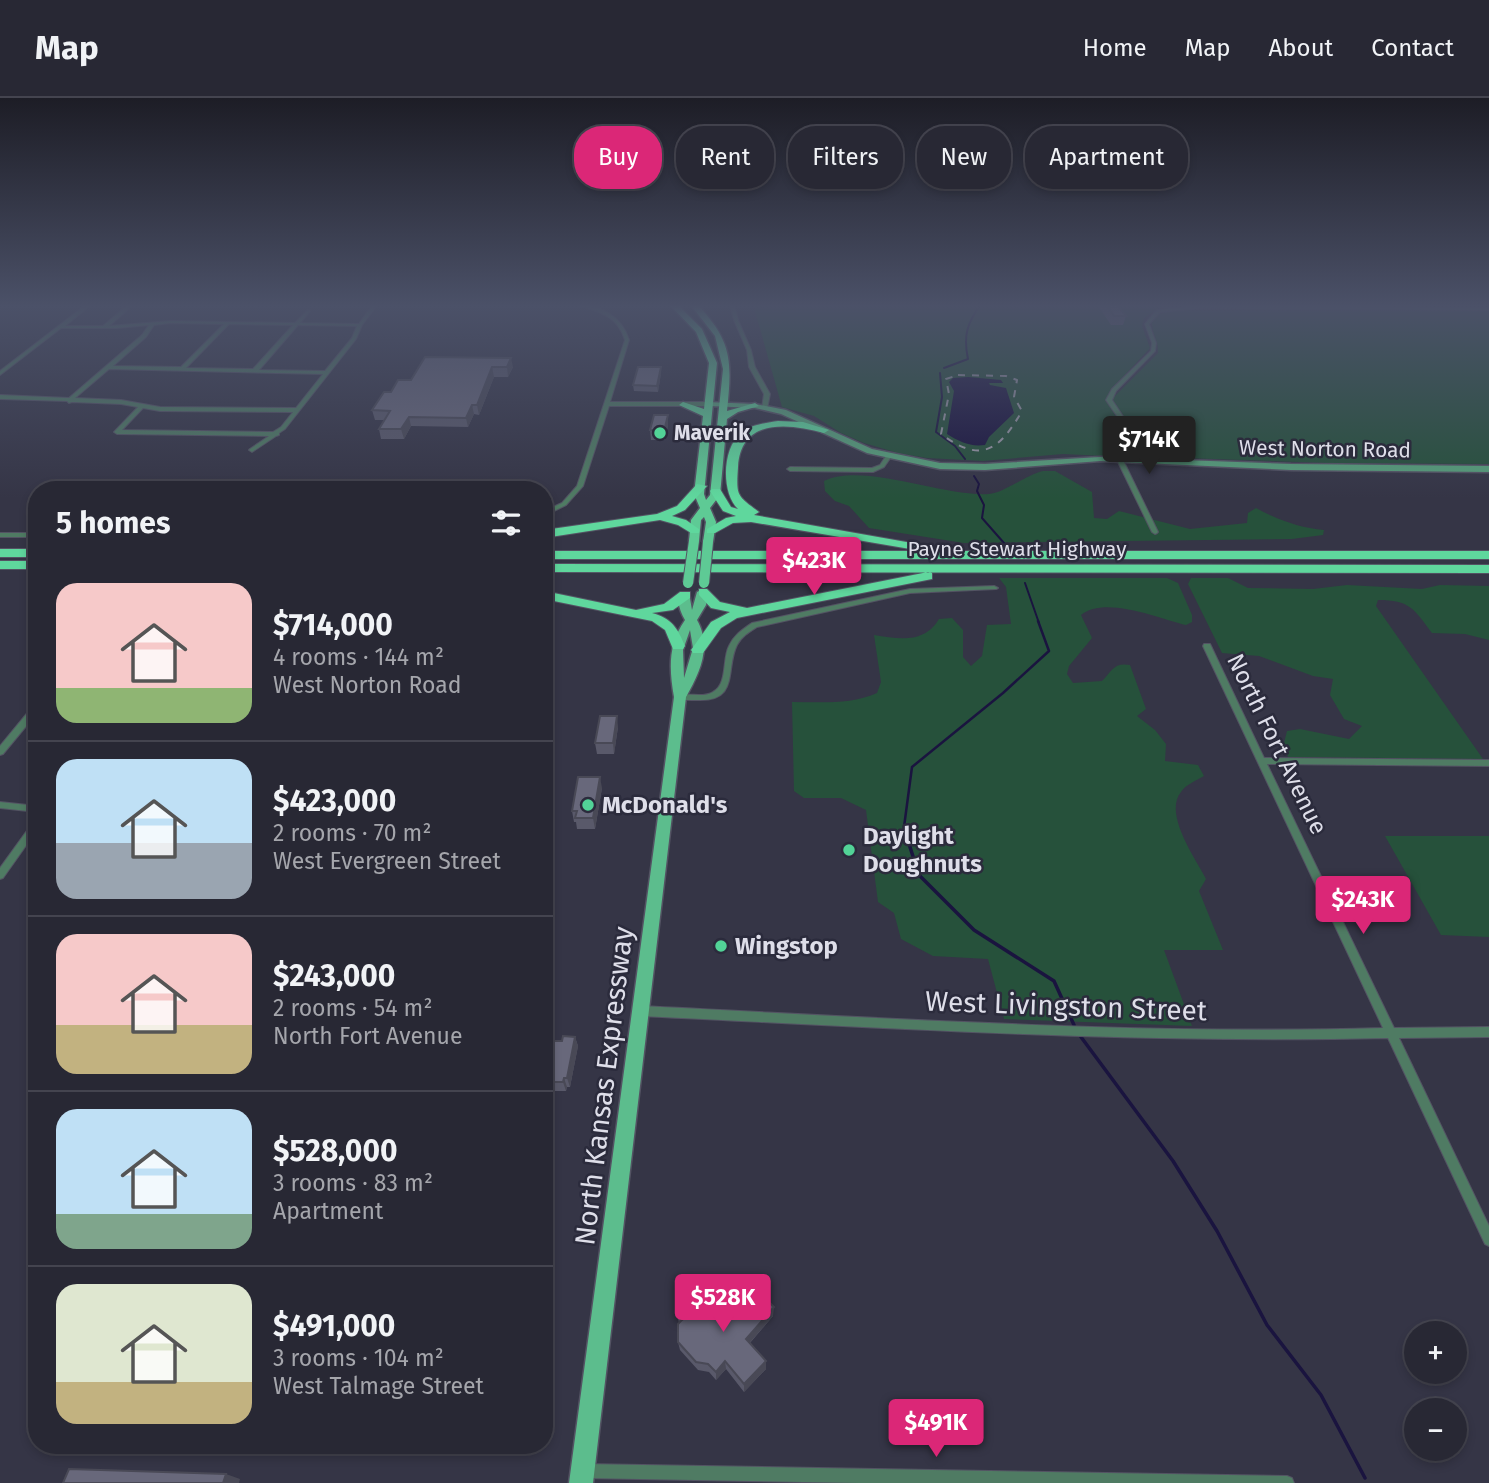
<!DOCTYPE html>
<meta charset="utf-8">
<style>
:root{--surface:#282834;--page:#30303c;--text:#f1f3f6;--muted:#a5a6ac;--line:#44444f;--accent:#db2777}
body{margin:0;font-family:"Fira Sans",sans-serif;background:var(--page);color:var(--text);height:100vh;display:flex;flex-direction:column;font-size:26px;white-space:nowrap}
*{box-sizing:border-box;margin:0}
p{font-size:23px;color:var(--muted)}
.icon{flex:none;width:38px;height:38px;fill:none;stroke:currentColor;stroke-width:2;stroke-linecap:round;stroke-linejoin:round}
.map{position:relative;flex:1;overflow:hidden}
.side{position:absolute;left:28px;top:383px;width:525px;height:973px;display:flex;flex-direction:column;background:var(--surface);border-radius:28px;box-shadow:0 4px 10px #0003,0 0 0 2px var(--line)}
.side>*{flex:none}
.hud{position:absolute;left:574px;top:28px;width:665px;height:63px;display:flex;gap:14px}
.fabs{position:absolute;left:1404px;top:1223px;display:grid;gap:14px}
.fabs a{display:grid;place-items:center;width:63px;height:63px;border-radius:50%;background:var(--surface);box-shadow:0 4px 10px #0003,0 0 0 2px var(--line);font-size:35px}
.price{position:absolute;translate:-50% -60px;padding:0 16px;border-radius:7px;background:var(--accent);color:#fff;font-size:23px;line-height:46px;filter:drop-shadow(0 2px 4px #0008)}
.price::after{content:'';position:absolute;left:50%;top:42px;width:21px;height:16px;margin-left:-10px;background:inherit;clip-path:polygon(0 0,100% 0,50% 100%)}
.price.active{background:#222;color:#fff}
ul{padding:0;list-style:none}
li{display:flex;align-items:center;gap:21px;height:175px;padding:0 28px}
li+li{border-top:2px solid var(--line)}
li span{display:grid;place-items:center;flex:none;width:196px;height:140px;border-radius:21px;color:#555}
li>.icon{margin-inline-start:auto}
span .icon{width:84px;height:84px;fill:#fffc;stroke-width:1}
li b{font-size:30px}
h2{display:flex;justify-content:space-between;align-items:center;height:84px;padding:0 28px;font-size:30px}
.tag{padding:0 24px;border-radius:28px;background:var(--surface);box-shadow:0 4px 10px #0003,0 0 0 2px var(--line);font-size:24px;line-height:63px}
.tag.active{background:var(--accent);color:#fff}
header{display:flex;align-items:center;gap:42px;box-sizing:border-box;height:98px;padding:0 35px;background:var(--surface);border-bottom:2px solid var(--line)}
header strong{font-size:33px}
nav{display:flex;gap:38px;margin-inline-start:auto;font-size:24px}
.map>svg:first-child{display:block}
</style>
<header>
<strong>Map</strong>
<nav><a>Home</a><a>Map</a><a>About</a><a>Contact</a></nav>
</header>
<div class="map">
<svg width="1489" height="1385" viewBox="0 0 1489 1385">
<rect width="100%" height="100%" fill="#353546"/>
<path fill="#26513b" d="M753,206l427,1 -21,3 -15,10 -2,8 8,22 -39,42 4,6 43,-43c1,-12 -7,-20 -6,-32l8,-7 14,-4 315,1v153l-162,-1 -143,-5 -15,-8 -22,8 -84,-4 -80,7 -56,-3 -29,-5 -34,-10 -23,-10 -27,-17 -32,-9z
M1043,373h12l37,21 2,26 13,1 12,-8 71,18 57,-6 1,-10 8,-5c22,12 44,20 68,22l-1,5 -31,4 -328,4 -95,-15 -20,-22 -14,-5 -10,-10 -1,-10c40,-19 119,16 165,13 13,0 37,-19 54,-23z
M999,480h168l11,5 14,32v7l-6,3c-26,-6 -81,-30 -105,-10l11,23 -23,28 -2,8 6,9 29,-2c10,-10 12,-19 28,-16l16,44 -9,7 18,14 11,14 -1,17 33,4 6,11c-7,4 -19,9 -23,16 -18,22 15,67 25,87l-7,12 24,59h-59l28,76 -188,-7 -16,-60 -55,-3 -32,-17 -7,-26 -16,-11 -12,-92 -25,-12h-37l-10,-7 -2,-89c29,0 58,3 85,-9l4,-11 -7,-47c25,4 50,9 65,-16l13,-1 11,12v27l8,9 11,-10 5,-31 24,-1 -5,-37z
M1191,480h37l20,10 65,1 34,-4 75,4 18,-4 49,1v54l-24,-6 -33,-1c-18,-24 -22,-33 -54,-33l-2,6 107,153 -195,-2 -4,-14 3,-12 13,-2 49,10 13,-13 -18,-7 -14,-24 3,-16 -20,-3 -54,-20 -37,-3 -34,-69z
M1385,738h104v101l-48,-2z"/>
<path fill="#1a143f" d="M968,279l33,3 2,3h-14l1,2 16,3 8,25 -25,24 -4,8c-15,2 -25,-3 -38,-11l7,-43 -5,-9 4,-4z"/>
<g fill="none" stroke-linecap="round" stroke-linejoin="round">
<path stroke="#1a143f" stroke-width="2" d="M944,270l24,-9c-5,-23 -1,-36 13,-55
M940,275l2,24 -6,35 19,14 10,13
M974,378l5,8 -2,7 7,14 -2,13 22,25
M1025,485l14,40"/>
<path stroke="#1a143f" stroke-width="2.5" d="M910,748l-6,-19 8,-60 91,-74 46,-42 -11,-30"/>
<path stroke="#1a143f" stroke-width="3.5" d="M909,746l10,31 55,55 80,51 20,44
M1081,939l92,124 44,70 50,94 54,70 44,83"/>
<defs>
<path id="minor" d="M87,206h5l-27,22h38l26,-22h5l-25,22 61,-5 125,2 13,-13 2,1 -10,12 59,1 14,-20h5l-16,21 -6,14 -71,90 -6,4v2l-3,1 -24,16 -3,-2 1,-1 19,-13 -152,-2 -3,-2 1,-1 23,-24 -17,-3 -49,-2 -3,1 -2,-2 -67,-2v-4l69,3 73,-63 7,-10 -32,3h-56l-61,47v-4zM170,225l54,1 -43,43 -68,-1 33,-29 8,-12zM229,226l64,1 -40,44 -67,-1zM298,227l59,1 -5,12 -27,33 -66,-1zM109,271l214,5 -27,34 -136,-1 -39,-7 -46,-2zM143,310l17,3 133,1 -12,15 -8,5 -151,-2z
M575,206c24,0 47,12 54,36l-19,62h100l3,2 -3,2h-101l-26,80 -17,19 -22,11v-5l18,-8 15,-17 48,-146c-8,-26 -27,-28 -50,-36z
M730,206h4l4,16 13,30 4,17 15,27 -3,15 -5,-1 2,-14 -15,-27 -2,-17 -13,-30z
M1198,208l291,2v2l-291,-2 -38,4 -11,12 7,19 -1,8 -39,40 -4,9 20,30 41,31v2l-2,1 -43,-32 -22,-32 6,-11 39,-38 1,-8 -7,-19 12,-14z
M886,358l5,1 -7,10 -11,5 -83,-1 -3,-2 3,-2 82,1 8,-3z
M1118,361l5,1 35,72 -1,1 -2,1 -3,-2 -35,-72z
M0,435h37v4h-37z
M994,488l4,2 -2,1 -86,4 -153,34c-8,5 -15,9 -20,18 -12,24 3,57 -40,55 -7,0 -15,1 -21,-3 11,-6 26,2 37,-5 15,-8 9,-33 16,-46 5,-11 13,-16 23,-23l158,-34z
M1204,546h6l1,2 53,112 225,2v6l-222,-2 127,264 95,-1v10l-90,1 90,188v20l-4,-2 -97,-206c-249,6 -499,-10 -747,-22l-4,-2 -1,-3 1,-3 4,-2c247,12 495,29 742,22l-180,-382z
M37,606v9l-34,41 -3,1v-9l34,-41z
M0,704l37,4v6l-37,-4z
M37,722v10l-34,48 -3,1v-11l34,-47z
M583,1366l704,12 5,2 2,5h-436l-275,-5 -5,-2 -2,-5 2,-5z"/>
<path id="secondary" d="M707,304l48,2 31,6 86,39 68,14 45,1 115,-7 191,7 198,2v6l-198,-2 -191,-9 -115,9 -45,-1 -73,-16 -86,-39 -26,-6 -45,-2 -4,-2z"/>
<path id="primary" d="M703,491l6,3 -3,13 -9,15c15,27 3,52 -11,77l-93,786h-24l105,-786c-5,-28 -6,-53 11,-77 -5,-9 -9,-18 -4,-27h8l3,17 5,-18zM690,532l3,18 -9,30 -1,-28z"/>
<path id="trunk" d="M669,206h8l25,25 15,34 -13,131 2,6 4,-5 13,-126 -8,-33 -25,-32h7c36,38 35,58 30,107l28,-8 4,3 -21,6 -11,7 -7,76 -10,13 6,14 -3,20 -5,3 -5,-3 3,-20 -2,-5 -3,3 -2,21 -5,3 -5,-3 2,-21 9,-12 -6,-14 9,-78 -24,-11 4,-3 21,7 5,-46 -13,-31z"/>
<path id="motorway" d="M778,323l25,1 26,8 -5,3c-36,-10 -83,-15 -86,34 -2,30 -1,28 21,45l-5,3 158,28 4,1v6l-165,-28 -18,1 -18,10h-8v-4l19,-11 10,-2 -13,-5 -13,-20 2,-2h8l11,18 7,2c-17,-16 -16,-61 3,-76 11,-9 25,-10 37,-12z
M697,386l10,2 -22,24 -13,6 14,4 13,9v4h-8l-13,-8 -18,-5 -116,18v-8l113,-16 20,-8z
M0,451h37v8h-37z
M544,453h945v8h-945z
M0,463h37v8h-37z
M544,466l945,1v8l-945,-1z
M928,474l4,1v6l-195,39 -16,10 -18,25h-10l-2,-3 20,-28 19,-10 -19,-4 -12,-13v-6h8l13,13 27,6z
M544,493l92,19 28,-6 16,-12h10v6l-17,12 -21,3c20,5 26,16 33,33l-2,3h-10l-8,-19 -13,-9 -108,-22z"/>
</defs>
<use href="#minor" stroke="#535363" stroke-width="2"/>
<use href="#secondary" stroke="#535363" stroke-width="3"/>
<use href="#primary" stroke="#535363" stroke-width="3"/>
<use href="#trunk" stroke="#535363" stroke-width="3"/>
<use href="#motorway" stroke="#535363" stroke-width="2"/>
<use href="#minor" fill="#4f7b63" fill-rule="evenodd"/>
<use href="#secondary" fill="#57a07b" fill-rule="evenodd"/>
<use href="#primary" fill="#5cbd8d" fill-rule="evenodd"/>
<use href="#trunk" fill="#5eca95" fill-rule="evenodd"/>
<use href="#motorway" fill="#5fd79d" fill-rule="evenodd"/>
<path stroke="#9797a4" stroke-width="2" stroke-dasharray="7 7" stroke-linecap="butt" d="M958,277l48,1 11,4 -3,17 8,14c-23,40 -41,53 -81,23l8,-40 -3,-15z"/>
<defs>
<path id="trunk-bridge" d="M688,485l6,-42
M704,485l4,-41"/>
</defs>
<use href="#trunk-bridge" stroke="#535363" stroke-width="12" stroke-linecap="butt"/>
<use href="#trunk-bridge" stroke="#5eca95" stroke-width="10"/>
</g>
<path fill="#59596a" d="M1100,206h16l10,12 -3,9h-12l-12,-18z
M425,259l88,10 -5,10h-14l-15,38 -5,-1 -6,13 -57,-1 -7,13h-23l-2,-10 5,-9h-9l-3,-10 19,-18 20,-12z
M661,275l-3,19 -24,-1 -1,-6z
M668,327l-3,15h-14l-1,-10z
M618,629l-4,27h-17l-2,-11z
M602,690l-7,41h-18l-1,-7h-2l-2,-11z
M575,939l3,9 -8,41h-3l-1,4h-22v-50h18z
M677,1217l52,5 44,-4 -23,27 16,18v8l-22,23 -18,-23 -10,11 -7,-8 -11,-2 -18,-20 -2,-8 1,-19z"/>
<path fill="#494956" d="M511,260l2,9 -5,10 -1,-10z
M492,269l2,10 -15,38 -2,-10z
M661,269v6l-3,19 -1,-6z
M472,307l2,9 -6,13 -2,-9z
M668,317v10l-3,15 -1,-9z
M409,319l2,9 -7,13 -3,-10z
M617,618l1,11 -4,27 -1,-11z
M600,679l2,11 -7,41 -2,-11z
M575,939l3,9 -8,41 -3,-9z
M564,980l3,9 -1,4 -3,-9z
M774,1209l-1,9 -27,31v-8z
M725,1263l1,8 -10,11v-8z
M766,1263v8l-22,23v-8z
M226,1376l14,5 -1,4h-16z"/>
<path fill="#68687b" stroke="#494956" stroke-width="2" d="M1106,206h10l10,12h-12z
M425,259l86,1 -4,9h-15l-15,38h-5l-6,13 -57,-1 -8,12h-22l11,-18 -18,-1 12,-18h7l7,-12h13z
M638,269h23l-4,19 -24,-1z
M654,317h14l-4,16 -14,-1z
M600,618h17l-4,27h-18z
M578,679h22l-7,41h-18l2,-7h-5z
M563,938l12,1 -8,41h-3l-1,4h-19v-41h18z
M756,1191l18,18 -28,32 20,22 -22,23 -19,-23 -9,11 -8,-8 -12,-2 -18,-20v-18l4,-4 -5,-5 24,-25 28,30z
M69,1371l157,5 -3,9h-160z"/>
<linearGradient id="sky" x2="0" y2="1"><stop stop-color="#1d1d26"/><stop offset="0.52" stop-color="#4b5168"/><stop offset="1" stop-color="#4b5168" stop-opacity="0"/></linearGradient>
<rect width="1489" height="400" fill="url(#sky)"/>
<g fill="#52d397" stroke="#2b2b3c" stroke-width="2.5">
<circle cx="660" cy="335" r="7"/>
<circle cx="588" cy="707" r="7"/>
<circle cx="849" cy="752" r="7"/>
<circle cx="721" cy="848" r="7"/>
</g>
<g text-anchor="middle" dominant-baseline="central" stroke-width="5" stroke-linejoin="round" paint-order="stroke">
<g font-size="21" font-weight="bold" fill="#dedee9" stroke="#2b2b3c" text-anchor="start">
<text x="674" y="335">Maverik</text>
</g>
<g font-size="21" fill="#dedee9" stroke="#2b2b3c">
<text transform="translate(1325 351) rotate(1)">West Norton Road</text>
<text x="1017" y="451">Payne Stewart Highway</text>
</g>
<g font-size="24" fill="#dedee9" stroke="#2b2b3c">
<text transform="translate(1277 646) rotate(64)">North Fort Avenue</text>
</g>
<g font-size="24" font-weight="bold" fill="#dedee9" stroke="#2b2b3c" text-anchor="start">
<text x="602" y="707">McDonald's</text>
<text x="863" y="738">Daylight<tspan x="863" dy="28">Doughnuts</tspan></text>
<text x="735" y="848">Wingstop</text>
</g>
<g font-size="28" fill="#dedee9" stroke="#2b2b3c">
<text transform="translate(1066 908) rotate(2)">West Livingston Street</text>
<text transform="translate(604 988) rotate(-83)">North Kansas Expressway</text>
</g>
</g>
</svg>
<div class="fabs">
<a>+</a>
<a>−</a>
</div>
<b class="price active" style="left:1149px;top:378px">$714K</b>
<b class="price" style="left:814px;top:499px">$423K</b>
<b class="price" style="left:1363px;top:838px">$243K</b>
<b class="price" style="left:723px;top:1236px">$528K</b>
<b class="price" style="left:936px;top:1361px">$491K</b>
<div class="hud">
<a class="tag active">Buy</a>
<a class="tag">Rent</a>
<a class="tag">Filters</a>
<a class="tag">New</a>
<a class="tag">Apartment</a>
</div>
<section class="side">
<h2>5 homes<svg class="icon" aria-label="filters" viewBox="0 0 24 24"><path d="M4 7h16M4 17h16"/><circle cx="9" cy="7" r="2"/><circle cx="15" cy="17" r="2"/></svg></h2>
<ul>
<li><span style="background:linear-gradient(#f6c9c9 75%,#8fb573 0)"><svg class="icon" aria-label="home" viewBox="0 0 24 24"><path d="M3 11l9-7 9 7M6 9v11h12V9"/></svg></span><div><b>$714,000</b><p>4 rooms · 144 m²</p><p>West Norton Road</p></div></li>
<li><span style="background:linear-gradient(#bfe0f5 60%,#9aa5b1 0)"><svg class="icon" aria-label="home" viewBox="0 0 24 24"><path d="M3 11l9-7 9 7M6 9v11h12V9"/></svg></span><div><b>$423,000</b><p>2 rooms · 70 m²</p><p>West Evergreen Street</p></div></li>
<li><span style="background:linear-gradient(#f6c9c9 65%,#c2b280 0)"><svg class="icon" aria-label="home" viewBox="0 0 24 24"><path d="M3 11l9-7 9 7M6 9v11h12V9"/></svg></span><div><b>$243,000</b><p>2 rooms · 54 m²</p><p>North Fort Avenue</p></div></li>
<li><span style="background:linear-gradient(#bfe0f5 75%,#7fa58c 0)"><svg class="icon" aria-label="home" viewBox="0 0 24 24"><path d="M3 11l9-7 9 7M6 9v11h12V9"/></svg></span><div><b>$528,000</b><p>3 rooms · 83 m²</p><p>Apartment</p></div></li>
<li><span style="background:linear-gradient(#dfe7d0 70%,#c2b280 0)"><svg class="icon" aria-label="home" viewBox="0 0 24 24"><path d="M3 11l9-7 9 7M6 9v11h12V9"/></svg></span><div><b>$491,000</b><p>3 rooms · 104 m²</p><p>West Talmage Street</p></div></li>
</ul>
</section>
</div>
